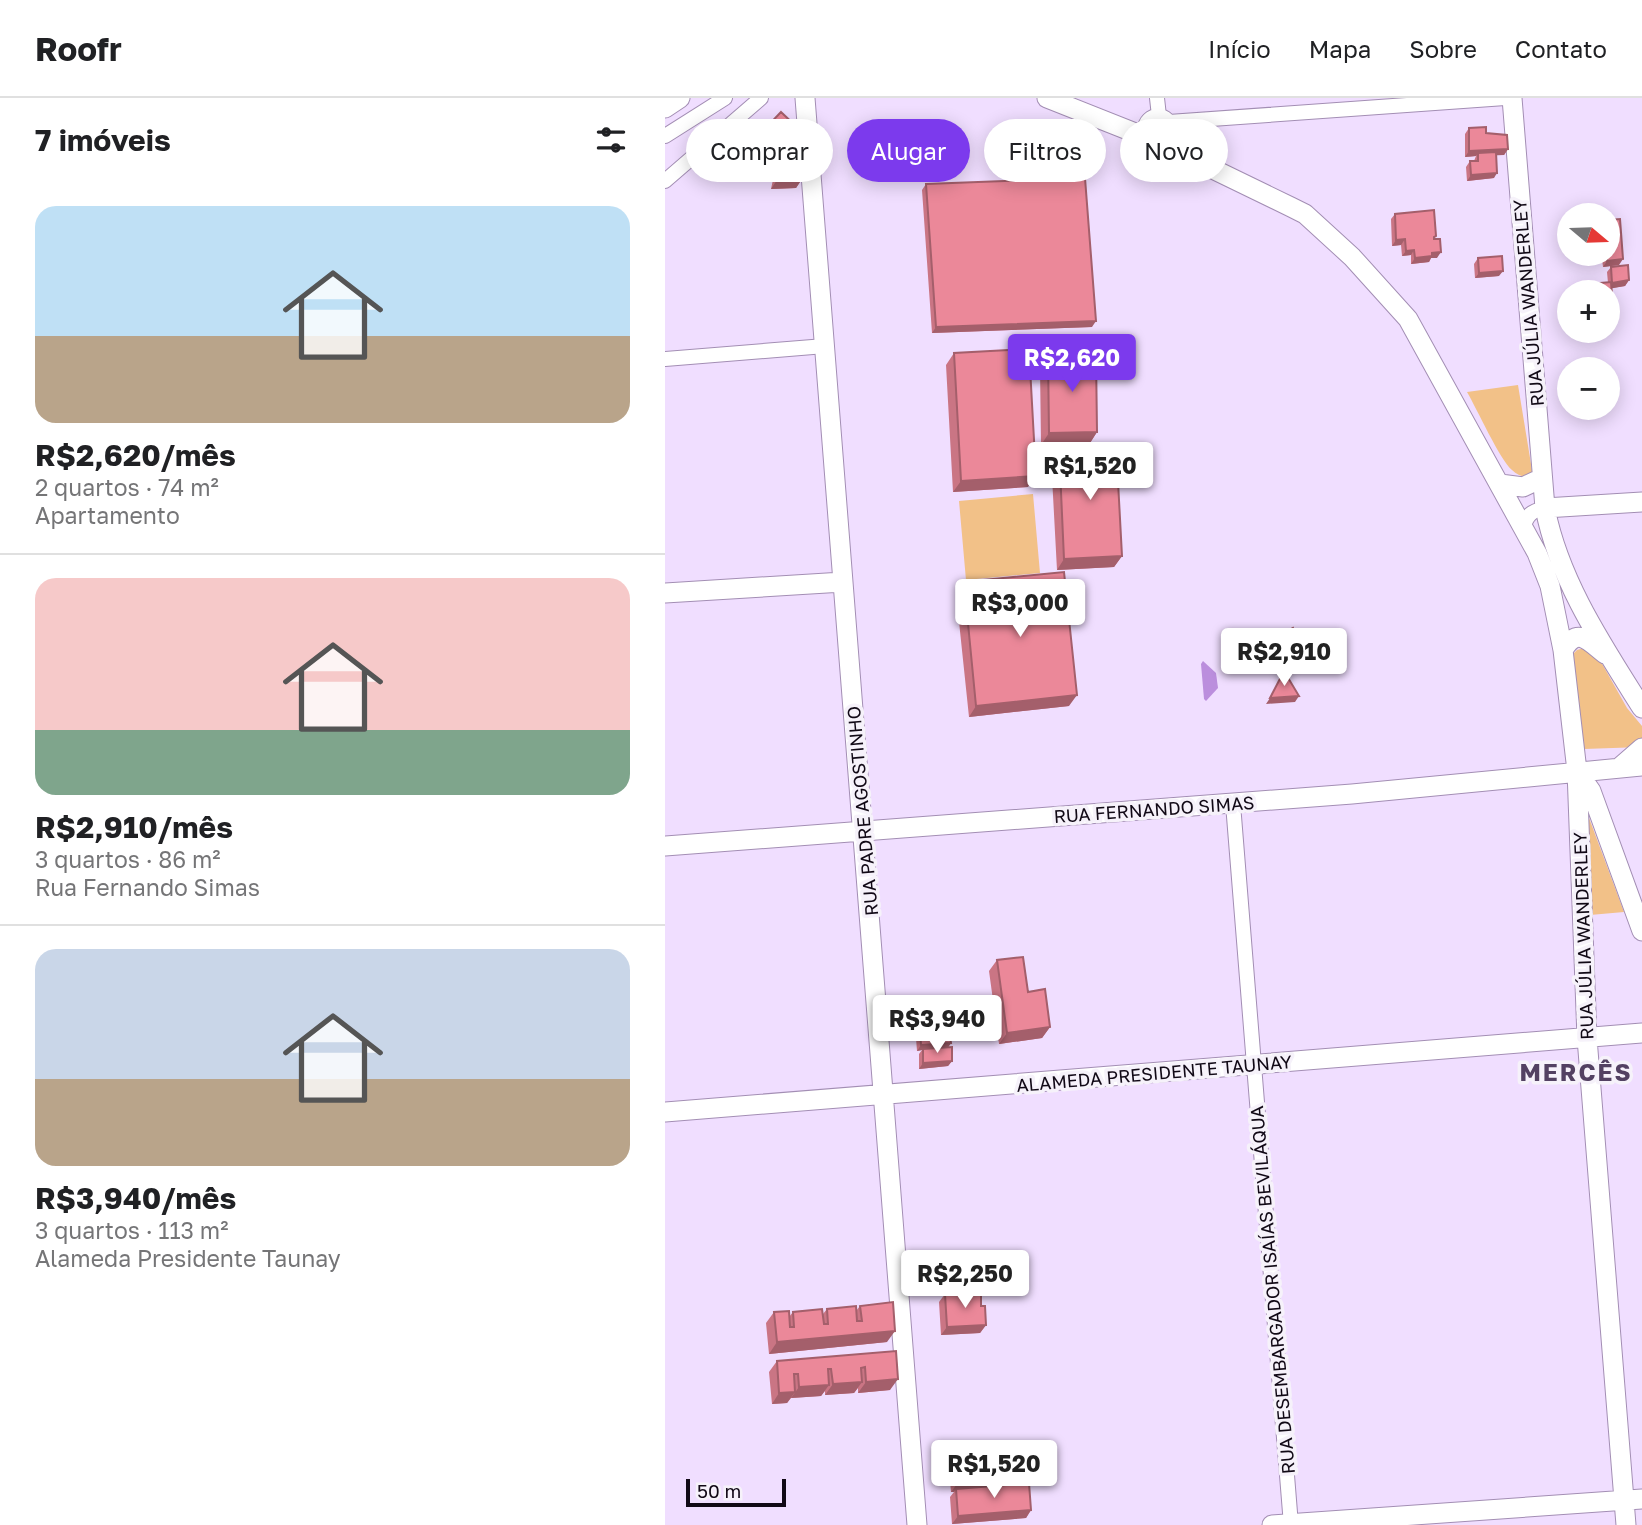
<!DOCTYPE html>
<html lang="pt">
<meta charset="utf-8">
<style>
:root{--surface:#fff;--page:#f2f2f2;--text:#202124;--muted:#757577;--line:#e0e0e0;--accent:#7c3aed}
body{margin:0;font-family:"Golos Text",sans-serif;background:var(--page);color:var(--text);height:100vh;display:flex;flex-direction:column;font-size:26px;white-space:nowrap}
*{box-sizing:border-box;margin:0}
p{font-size:23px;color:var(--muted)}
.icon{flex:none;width:38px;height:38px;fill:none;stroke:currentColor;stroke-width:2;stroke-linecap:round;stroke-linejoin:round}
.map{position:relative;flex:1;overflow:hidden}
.sheet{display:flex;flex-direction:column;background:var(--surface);width:665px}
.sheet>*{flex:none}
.top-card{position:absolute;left:21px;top:21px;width:665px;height:63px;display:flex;gap:14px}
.needle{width:46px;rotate:109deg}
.tools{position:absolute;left:892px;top:105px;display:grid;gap:14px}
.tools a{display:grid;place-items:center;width:63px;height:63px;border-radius:50%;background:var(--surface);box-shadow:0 4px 18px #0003;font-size:35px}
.scale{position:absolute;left:21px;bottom:18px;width:100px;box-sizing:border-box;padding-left:7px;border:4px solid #110916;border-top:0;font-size:19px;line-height:24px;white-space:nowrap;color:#110916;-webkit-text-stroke:5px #f6f2fa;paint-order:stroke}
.price{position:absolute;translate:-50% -60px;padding:0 16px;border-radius:7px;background:#fff;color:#222;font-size:23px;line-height:46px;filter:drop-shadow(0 2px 4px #0008)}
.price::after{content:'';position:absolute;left:50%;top:42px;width:21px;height:16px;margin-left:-10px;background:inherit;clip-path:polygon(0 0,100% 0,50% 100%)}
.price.current{background:var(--accent);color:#fff}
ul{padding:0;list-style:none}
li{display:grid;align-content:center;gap:14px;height:371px;padding:0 35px}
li+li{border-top:2px solid var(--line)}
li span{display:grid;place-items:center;height:217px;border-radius:21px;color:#555}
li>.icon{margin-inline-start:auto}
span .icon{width:126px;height:126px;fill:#fffc;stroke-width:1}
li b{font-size:30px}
h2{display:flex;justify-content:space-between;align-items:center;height:84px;padding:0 35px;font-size:30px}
.tag{padding:0 24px;border-radius:32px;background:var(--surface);box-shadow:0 4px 18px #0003;font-size:24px;line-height:63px}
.tag.current{background:var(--accent);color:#fff}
header{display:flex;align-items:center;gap:42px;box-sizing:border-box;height:98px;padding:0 35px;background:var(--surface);border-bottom:2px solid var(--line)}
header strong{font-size:33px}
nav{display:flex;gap:38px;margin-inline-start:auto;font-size:24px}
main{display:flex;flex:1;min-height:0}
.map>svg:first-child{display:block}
</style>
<header>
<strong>Roofr</strong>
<nav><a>Início</a><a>Mapa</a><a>Sobre</a><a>Contato</a></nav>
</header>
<main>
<section class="sheet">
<h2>7 imóveis<svg class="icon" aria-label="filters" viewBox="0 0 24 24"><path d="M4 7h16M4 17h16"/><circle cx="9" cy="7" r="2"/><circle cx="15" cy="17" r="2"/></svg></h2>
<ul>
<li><span style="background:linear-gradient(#bfe0f5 60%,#b9a48a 0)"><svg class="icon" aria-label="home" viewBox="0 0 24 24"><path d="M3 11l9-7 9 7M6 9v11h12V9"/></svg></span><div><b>R$2,620/mês</b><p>2 quartos · 74 m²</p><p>Apartamento</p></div></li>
<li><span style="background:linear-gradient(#f6c9c9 70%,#7fa58c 0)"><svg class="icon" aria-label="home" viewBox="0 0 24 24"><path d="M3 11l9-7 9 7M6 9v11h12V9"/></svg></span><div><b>R$2,910/mês</b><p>3 quartos · 86 m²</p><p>Rua Fernando Simas</p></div></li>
<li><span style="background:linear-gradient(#c9d6e8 60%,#b9a48a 0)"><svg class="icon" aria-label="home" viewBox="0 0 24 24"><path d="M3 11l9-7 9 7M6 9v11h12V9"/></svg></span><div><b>R$3,940/mês</b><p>3 quartos · 113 m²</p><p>Alameda Presidente Taunay</p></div></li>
</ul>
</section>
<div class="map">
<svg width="977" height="1427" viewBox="0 0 977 1427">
<rect width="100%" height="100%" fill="#f0deff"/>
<path fill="#f2c188" d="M853,287l15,91c-8,2 -15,0 -21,-6 -12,-10 -35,-61 -45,-78z
M368,396l7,79 -74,7 -7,-79z
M919,550l16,12 27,48 15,18v21l-58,2 -12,-94 5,-5z
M914,693l45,121 -34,3z"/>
<path fill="#bb8edd" d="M538,563l13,12 2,15 -12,13 -2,-2 -3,-35z"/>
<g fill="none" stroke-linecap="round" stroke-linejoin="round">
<defs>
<path id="minor" d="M492,0l2,18
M480 31a13 13 0 1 1 26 0a13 13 0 1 1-26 0Z
M504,24l336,-24
M0,38l60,-38
M0,83l96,-83
M0,261l160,-13
M858,430c4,-13 8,-17 22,-20
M568,706l58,721"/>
<path id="major" d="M140,0l112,1427
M382,0l106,42 138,67 14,7 47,43 56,62 129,234 13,33 13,64 14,121 10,267 39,487
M847,0l33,410c14,73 58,138 97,200
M0,10l15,-10
M835,386l23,3 19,-9
M880,410l97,-6
M0,495l178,-11
M898,552c15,-24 25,-9 42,4
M954,670l23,-20
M912,673l14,20 51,140
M0,748l687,-52 290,-28
M0,1014l977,-79
M607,1427l370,-26"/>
</defs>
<use href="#minor" stroke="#a38eb4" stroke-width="16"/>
<use href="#major" stroke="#a38eb4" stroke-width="21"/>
<use href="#minor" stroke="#fff" stroke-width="14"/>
<use href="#major" stroke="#fff" stroke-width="19"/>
</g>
<path fill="#ca7584" d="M116,14l21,67 -6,9 -25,1 6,-28 -19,21 -22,-20 6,-9z
M804,30l17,5 22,16 -4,6h-8l-2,23 -27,3 -1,-14 4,-6h4l2,-5 -11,1v-23z
M261,86l166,143 -160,6 -10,-143z
M730,116l41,22 -2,3 3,19h-6l-2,4 -18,2v-9l-9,1 -1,-11 -9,1 -1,-27z
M943,122l11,45 -16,2 -1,-8 4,-5h2z
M813,160l21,18 -24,2 -1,-14z
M946,169l18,13 -4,6 -13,2 2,34 -4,6 -2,-36h-34l-1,-1 4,-6 31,-2 -1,-11z
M289,255l74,134 -75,5 -7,-127z
M383,258l49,76 -7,11 -49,2 -1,-78z
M394,349l63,109 -8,11 -57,3 -6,-112z
M299,484l105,124 -100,11 -13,-124z
M602,545l35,2 -4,5 -26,15 -9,-16z
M332,862l31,32 22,35 -8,11 -43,6 -10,-73z
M253,913l22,19 -25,2 -1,-16z
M255,934l31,11 -3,4 4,14 -4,5 -29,3v-15l3,-4 -5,1 -1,-13z
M280,1196l36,12 5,19 -6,8 -39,2 -2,-33z
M195,1208l27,36 -118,12 -3,-31 8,-11 15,5 4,-5 30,2 4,-5 29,2z
M231,1253l-6,39 -32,3v-5l-4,5 -29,2v-4l-4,5 -30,2 -4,5 -15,1 -3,-32 8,-11z
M290,1362l47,20 -4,6 33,24 -5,8 -74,6 -2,-27 4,-5h-3l-2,-23z"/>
<path fill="#a45f6b" d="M843,51l-4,6 -26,1v-3l-2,3 -11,1 4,-6z
M118,54l-6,9 -19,21 5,-9z
M832,75l-3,5 -27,3 4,-6z
M137,81l-6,9 -25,1 6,-9z
M740,141l-4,6 -9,1 4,-6z
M749,152l-3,5 -9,1 4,-5z
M776,154l-4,6h-6l-2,4 -18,2 4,-6 17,-5z
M958,161l-4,6 -16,2 4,-6z
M838,173l-4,5 -24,2 4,-5z
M964,182l-4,6 -17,3 4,-6z
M431,223l-4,6 -160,6 4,-6z
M949,224l-4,6h-2v-5z
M432,334l-7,11 -49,2 8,-12z
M371,378l-8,11 -75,5 8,-11z
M457,458l-8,11 -57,3 7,-11z
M637,547l-4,5 -26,15 4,-5z
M412,597l-8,11 -100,11 7,-11z
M634,598l-4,6 -29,2 4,-6z
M278,927l-3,5 -25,2 4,-6z
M385,929l-8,11 -43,6 8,-11z
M286,945l-4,6h-24l-1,1 -5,1 4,-6z
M287,963l-4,5 -29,3 4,-6z
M321,1227l-6,8 -39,2 6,-8z
M230,1233l-8,11 -118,12 8,-12z
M233,1281l-8,11 -32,3 8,-11z
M197,1284l-8,11 -29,2 8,-11z
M164,1287l-8,11 -30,2 8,-11z
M130,1294l-8,11 -15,1 7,-11z
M337,1382l-6,8 -40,1 -2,3h-3l6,-8z
M366,1412l-5,8 -74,6 6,-8z"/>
<path fill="#eb8899" stroke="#a45f6b" stroke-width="2" d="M116,14l20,19 1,48 -25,1 6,-28 -20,21 -21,-20z
M821,29v6l21,2 1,14 -39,2v-23z
M831,54l1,21 -26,2 -1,-14h8v-8z
M420,80l11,143 -160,6 -10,-143z
M769,112l2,26 -2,1v2h6l1,13 -9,1v3l-17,2 -1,-8 -8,1 -1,-12 -9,1 -1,-26z
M955,121l3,40 -16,2 -1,-7 3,-1v-4h4l-1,-9 5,-2 -9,1v-19z
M837,158l1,15 -24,2 -1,-15z
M963,167l1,15 -17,3 -1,-16z
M946,184l3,40 -6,1v-31h-30l-1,-7z
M364,251l7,127 -75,5 -7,-128z
M431,257l1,77 -48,1 -1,-77z
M451,346l6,112 -58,3 -5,-112z
M399,474l13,123 -101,11 -12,-124z
M628,530l9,17 -26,15 -9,-17z
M619,573l15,25 -29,2z
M358,859l5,35 17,-3 5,38 -43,6 -10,-73z
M278,911v16l-24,1 -1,-15z
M284,932l2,13 -30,2 -1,-13z
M287,949v14l-29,2v-14z
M316,1194v14h4l1,19 -39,2 -2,-33z
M228,1204l2,29 -118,11 -3,-30 15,-1 1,16h4l-1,-15 29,-3 2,15h4l-1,-15 29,-3 1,15h5l-2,-15z
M231,1253l2,28 -32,3 -1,-15 -4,1 1,14 -29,2 -2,-15h-3l1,16 -30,2 -1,-13h-4l1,18 -16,1 -2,-32z
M335,1358l2,24 -45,4 -2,-24z
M364,1385l2,27 -73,6 -2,-27z"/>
<g text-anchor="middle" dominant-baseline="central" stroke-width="7" stroke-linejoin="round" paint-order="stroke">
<g font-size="18" fill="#110916" stroke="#f6f2fa">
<text transform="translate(863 205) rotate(-95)">RUA JÚLIA WANDERLEY</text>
<text transform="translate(489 711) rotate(-4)">RUA FERNANDO SIMAS</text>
<text transform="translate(197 713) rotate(-95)">RUA PADRE AGOSTINHO</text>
<text transform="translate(918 838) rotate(-92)">RUA JÚLIA WANDERLEY</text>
<text transform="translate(489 975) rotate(-5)">ALAMEDA PRESIDENTE TAUNAY</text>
<text transform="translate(607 1192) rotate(-95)">RUA DESEMBARGADOR ISAÍAS BEVILÁQUA</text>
</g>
<g font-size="24" font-weight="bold" letter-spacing="2" fill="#534162" stroke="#f6f2fa">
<text x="911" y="973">MERCÊS</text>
</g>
</g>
</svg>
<div class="tools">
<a><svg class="needle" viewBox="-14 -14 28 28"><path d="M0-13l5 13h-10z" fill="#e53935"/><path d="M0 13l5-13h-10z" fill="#757577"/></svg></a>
<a>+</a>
<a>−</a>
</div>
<div class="scale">50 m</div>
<b class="price current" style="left:407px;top:296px">R$2,620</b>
<b class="price" style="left:425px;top:404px">R$1,520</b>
<b class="price" style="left:355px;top:541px">R$3,000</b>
<b class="price" style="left:619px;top:590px">R$2,910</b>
<b class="price" style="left:272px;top:957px">R$3,940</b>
<b class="price" style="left:300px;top:1212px">R$2,250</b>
<b class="price" style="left:329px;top:1402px">R$1,520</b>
<div class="top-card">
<a class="tag">Comprar</a>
<a class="tag current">Alugar</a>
<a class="tag">Filtros</a>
<a class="tag">Novo</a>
</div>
</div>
</main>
